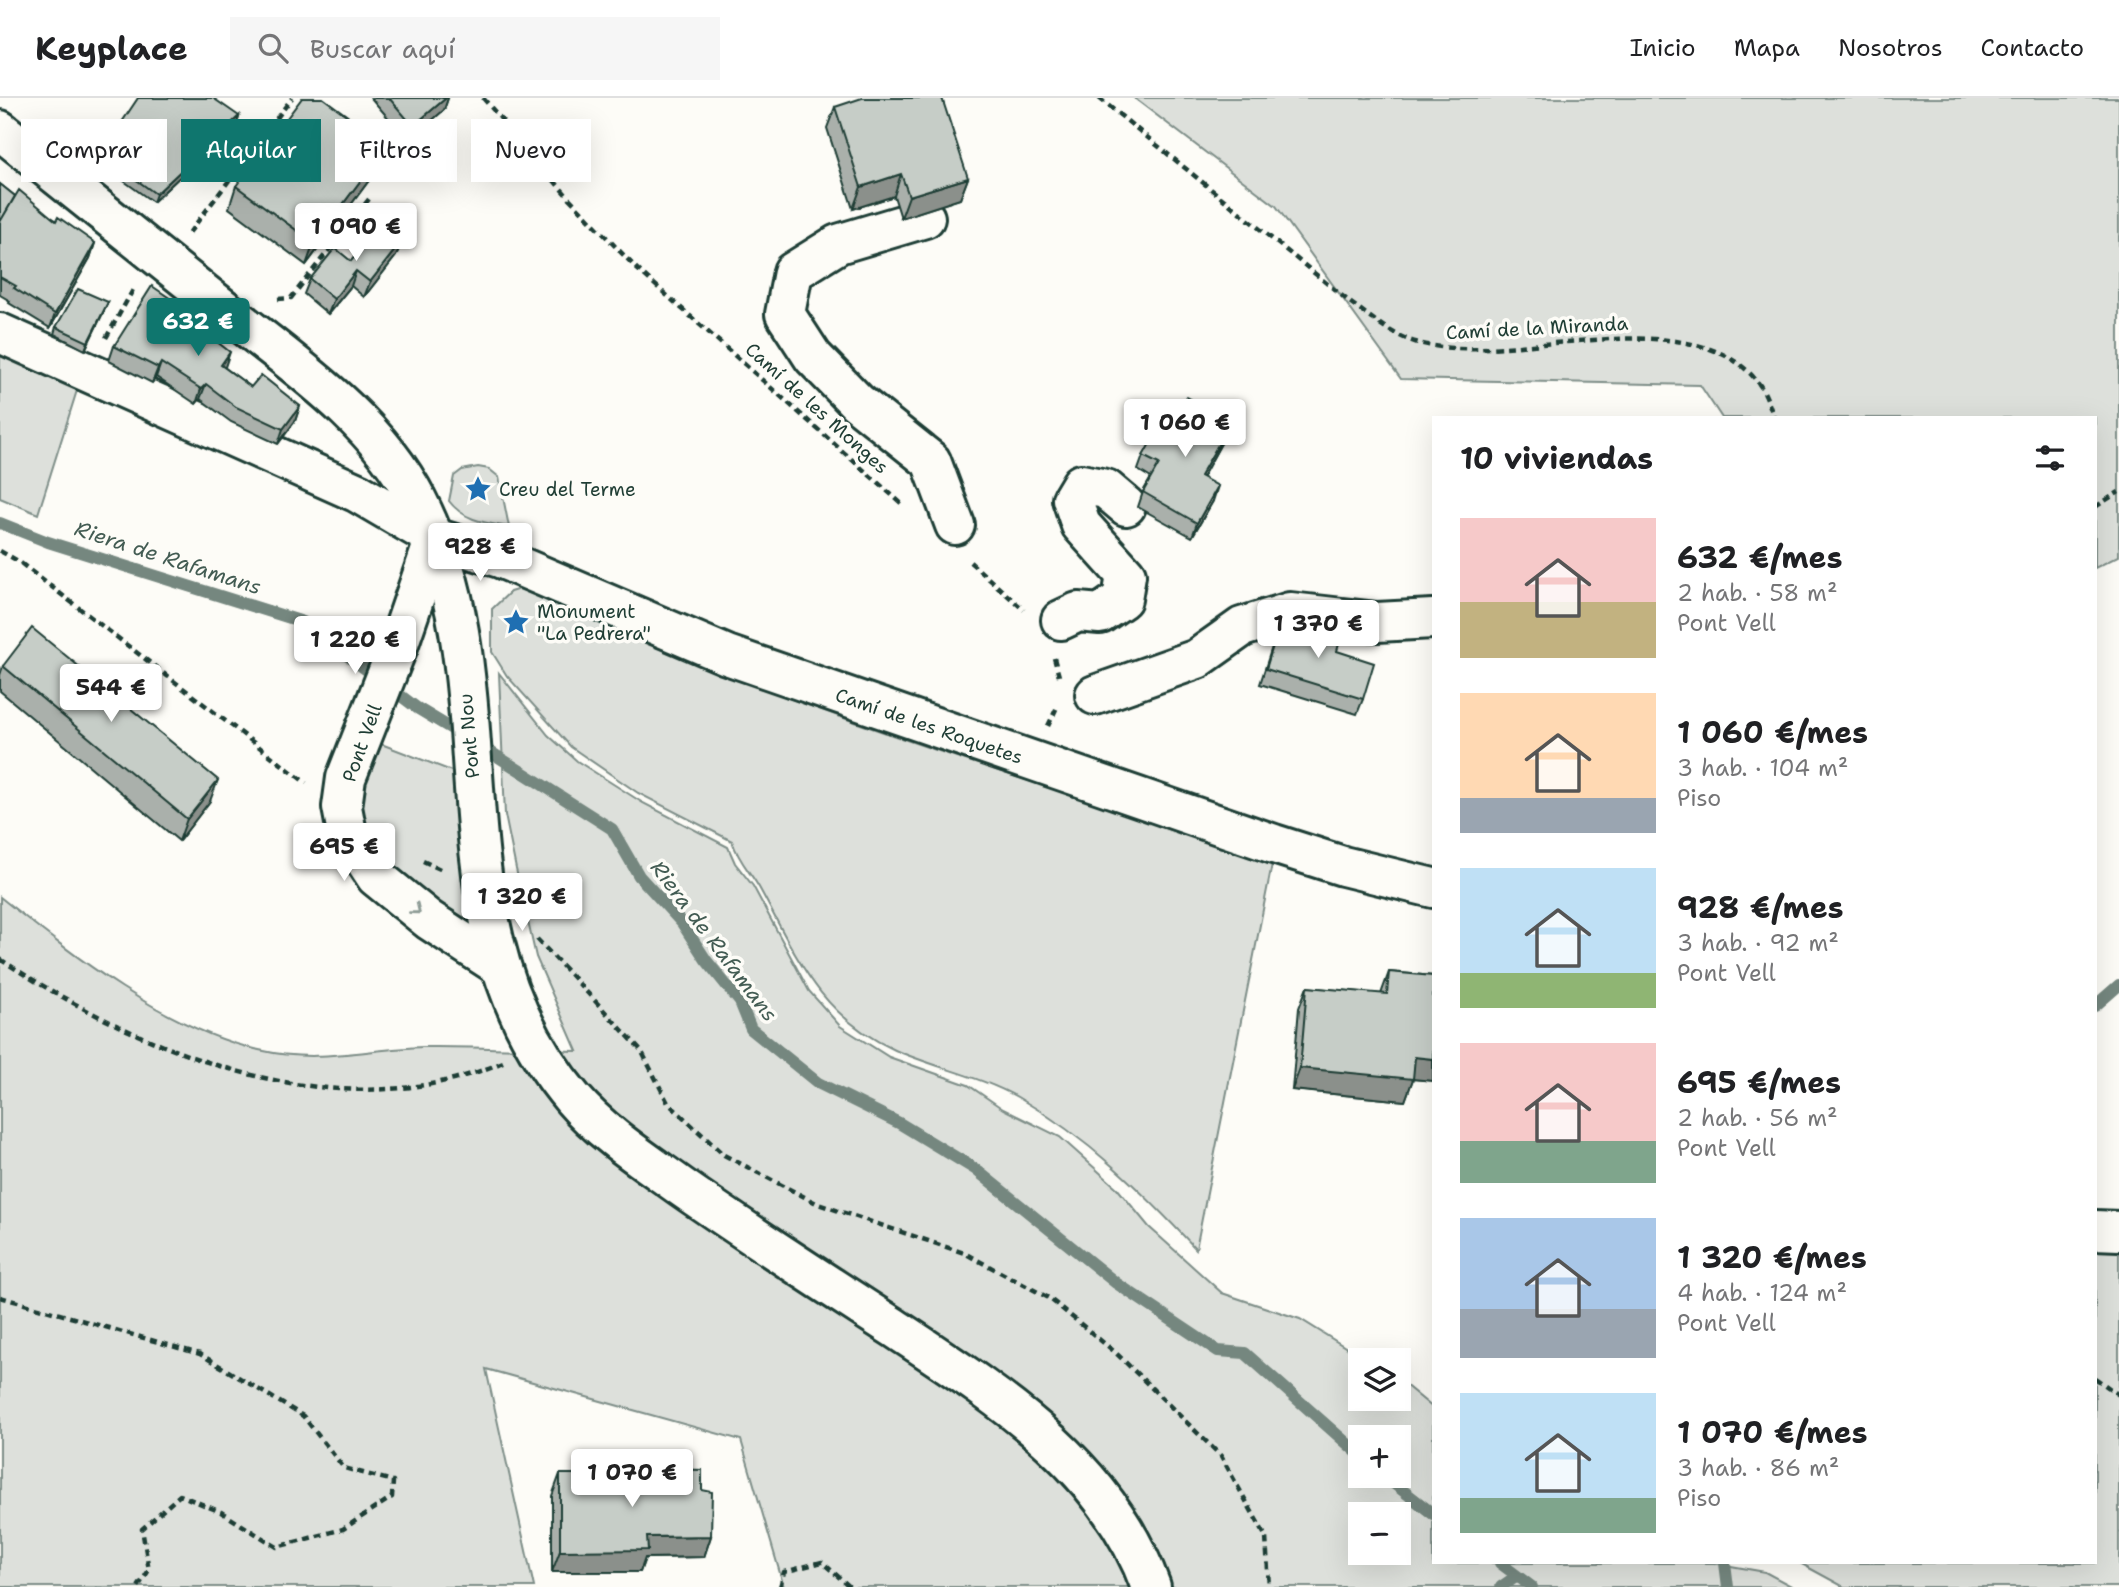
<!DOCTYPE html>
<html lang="es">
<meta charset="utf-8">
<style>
:root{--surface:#fff;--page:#f6f6f6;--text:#202124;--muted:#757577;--line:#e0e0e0;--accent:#0f766e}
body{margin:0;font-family:"Shantell Sans",sans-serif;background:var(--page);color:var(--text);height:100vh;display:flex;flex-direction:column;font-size:26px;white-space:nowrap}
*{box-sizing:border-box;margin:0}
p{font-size:23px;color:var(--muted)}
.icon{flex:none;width:38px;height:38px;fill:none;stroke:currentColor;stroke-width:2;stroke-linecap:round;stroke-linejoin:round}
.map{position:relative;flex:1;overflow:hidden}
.sheet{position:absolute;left:1432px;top:318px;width:665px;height:1148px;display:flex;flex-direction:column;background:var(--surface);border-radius:0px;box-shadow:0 7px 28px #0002}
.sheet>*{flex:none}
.hud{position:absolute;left:21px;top:21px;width:665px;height:63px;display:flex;gap:14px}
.controls{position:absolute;left:1348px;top:1250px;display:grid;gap:14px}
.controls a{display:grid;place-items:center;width:63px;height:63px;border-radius:0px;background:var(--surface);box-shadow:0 7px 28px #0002;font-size:35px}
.price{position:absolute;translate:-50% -60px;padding:0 16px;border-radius:7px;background:#fff;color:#222;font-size:23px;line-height:46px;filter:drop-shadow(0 2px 4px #0008)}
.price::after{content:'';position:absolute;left:50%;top:42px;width:21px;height:16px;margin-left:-10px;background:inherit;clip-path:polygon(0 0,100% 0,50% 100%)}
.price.current{background:var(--accent);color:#fff}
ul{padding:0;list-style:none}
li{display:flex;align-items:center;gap:21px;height:175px;padding:0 28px}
li span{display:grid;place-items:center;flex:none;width:196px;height:140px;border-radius:0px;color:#555}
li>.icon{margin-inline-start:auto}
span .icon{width:84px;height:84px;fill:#fffc;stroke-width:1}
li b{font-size:30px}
h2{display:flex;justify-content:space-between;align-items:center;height:84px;padding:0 28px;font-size:30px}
.tag{padding:0 24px;border-radius:0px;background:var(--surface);box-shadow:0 7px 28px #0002;font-size:24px;line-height:63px}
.tag.current{background:var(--accent);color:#fff}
header{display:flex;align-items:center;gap:42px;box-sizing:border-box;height:98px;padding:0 35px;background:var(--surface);border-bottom:2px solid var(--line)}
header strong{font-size:33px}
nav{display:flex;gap:38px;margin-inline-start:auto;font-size:24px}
.search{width:490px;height:63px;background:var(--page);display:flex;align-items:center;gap:18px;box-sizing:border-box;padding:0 24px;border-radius:0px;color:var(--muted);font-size:26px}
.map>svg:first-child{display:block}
</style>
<header>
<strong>Keyplace</strong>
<div class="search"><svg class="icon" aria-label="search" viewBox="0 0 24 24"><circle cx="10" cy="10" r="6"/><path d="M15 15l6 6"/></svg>Buscar aquí</div>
<nav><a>Inicio</a><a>Mapa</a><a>Nosotros</a><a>Contacto</a></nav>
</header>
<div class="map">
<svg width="2119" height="1489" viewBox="0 0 2119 1489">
<rect width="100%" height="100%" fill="#fdfcf7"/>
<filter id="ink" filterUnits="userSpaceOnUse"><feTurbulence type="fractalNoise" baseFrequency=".0143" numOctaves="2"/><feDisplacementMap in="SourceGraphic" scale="14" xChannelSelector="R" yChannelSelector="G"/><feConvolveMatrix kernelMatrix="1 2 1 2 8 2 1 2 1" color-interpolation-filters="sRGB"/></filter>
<g filter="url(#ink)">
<path fill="#dde0db" stroke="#7e8e88" stroke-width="2" fill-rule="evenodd" d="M1134,0h985v458l-24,12v-150h-373l-22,-33 -299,-6 -125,-173z
M0,251l79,35 -41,130 -38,-16z
M478,369l11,2 10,8 10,50c-23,-4 -45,-6 -60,-26l5,-25 8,-6z
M523,490l12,1c236,117 488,189 738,270l-77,390c-54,-58 -108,-111 -177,-151 -39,-22 -83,-30 -124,-48 -75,-34 -97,-91 -134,-159 -10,-19 -21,-27 -29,-50l-94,-48 -67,-46 -64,-71 -15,-24v-43l18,-17z
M499,575l49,62 29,26 66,42 85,44 7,16 18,23 56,105 31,35 49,31 79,28 35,24 57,28 57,51 32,39 73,66 78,26 66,41h-6v38h38v-19l35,29v155h281l51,9 28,15h-1009l-43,-147 -255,-71 48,218h-534v-690c74,59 166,132 259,153 60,14 106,-1 164,-3 51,-1 103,3 154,4l-41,-94 -20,-88 -11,-54zM1360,1339h38v38h-38zM1360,1416h38v38h-38z
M376,644l86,33 15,167 -19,6 -104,-127 5,-36z
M2095,1148l24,2v339h-275l-44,-24h295z"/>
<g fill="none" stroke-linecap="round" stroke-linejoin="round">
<path stroke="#75877f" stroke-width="12" d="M0,425l48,19 255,80 114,86 45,27
M478,646l134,85 27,47 43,47 24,37 34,42 11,27 67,54 81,40 76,46 141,114 102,68 27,2 115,102
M2095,908l24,-21
M1383,1377l50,39
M1500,1465l32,24
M1725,1465l3,24
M1501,1489l16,-11"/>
<defs>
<path id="minor" d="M925,120l-87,26 -45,28 -8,42 28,43 44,45 74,59 24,64
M0,235l358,160 77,45 65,20 227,97 547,189 69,22 90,22
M435,440l-37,108 -52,132 -4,29 5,26 29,44 53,43 72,47
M1061,522l17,-8 22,2 22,-15 4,-24 -45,-50 -9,-26 9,-15 25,5 20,17
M1095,597l102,-36 45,-32 48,-15 87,10 56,-3
M2095,1132l24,1"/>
<path id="major" d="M0,32c72,57 143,115 215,172 72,58 159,114 202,198 99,192 4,420 156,599 29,34 71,61 107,87 70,49 142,95 213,141 104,69 214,137 258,260"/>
</defs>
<use href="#minor" stroke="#1f3d34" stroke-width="44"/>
<use href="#major" stroke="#1f3d34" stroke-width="44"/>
<path stroke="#1f3d34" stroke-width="4.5" stroke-dasharray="7 5" stroke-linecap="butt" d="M483,0l86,100 67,70 266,236
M1099,0l252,205c20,14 40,32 64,39 92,27 279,-47 344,42 7,9 11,23 15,34
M189,135l103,-135
M278,201l13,-1 78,-99
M106,240l28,-50
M2095,409l24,-15
M0,453l18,10 288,222
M970,464l54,48
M1054,560l5,18
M1048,628l10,-21
M423,763l17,8
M537,841l104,111 27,53 56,52 94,49 146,49 85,45 67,55 105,103 45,81 3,50
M0,861c141,92 336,176 503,103
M0,1199l200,57 103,62 41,52 49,13 -1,16 -49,32 -66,18 -56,-35 -41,-17 -38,34 7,41 -11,17
M2095,1280l24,17
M780,1489l4,-15 38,-10 28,25"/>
<use href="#minor" stroke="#fdfcf7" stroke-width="38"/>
<use href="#major" stroke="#fdfcf7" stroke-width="38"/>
</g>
<path fill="#aab0ab" stroke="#1f3d34" stroke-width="2" d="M371,0h77l-4,12 -36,31z
M835,9l133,71 -8,21 -59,19 -7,-22 -41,13 -26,-81z
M239,18l-2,7 -84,79 -50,-36 3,-8 18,-25 -5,-3 3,-8z
M379,69l-73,98 -77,-57 7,-22z
M0,86l15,12 80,47 -5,15 -40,70 -41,-25 1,-2 -10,-6z
M402,143l-6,15 -32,41 -13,-11 -23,28 -24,-20 6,-15z
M108,204l-23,48 -31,-16 2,-7z
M193,216l-2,7 33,46 27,20 49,19 -5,15 -17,23 -47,-22 -31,-23 -4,5 -40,-27 -4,6 -43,-22 5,-15z
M1175,319l56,5 -6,14 -23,41 11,24 -21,36 -54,-30 5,-15 8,-14 -13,-8 5,-14z
M1281,521l56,32 26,48 -6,15 -97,-30z
M3,568l207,135 -31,40 -179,-150v-16z
M1389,874l44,4v105l-20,-2 -8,22 -113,-11 7,-82 8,-21 74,7z
M630,1370l72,22 9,46 -7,21 -59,1 -5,14h-88v-76l8,-22h68z"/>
<path fill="#8b908b" stroke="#1f3d34" stroke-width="2" d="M446,0h2l-4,12 -36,31 5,-15z
M239,18l-2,7 -84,79 3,-8z
M387,47l-8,22 -73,98 8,-22z
M901,76l-7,22 -41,13 8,-22z
M968,80l-8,21 -59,19 8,-22z
M402,143l-6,15 -32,41 6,-15z
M95,145l-5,15 -40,70 5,-14z
M356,173l-5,15 -23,28 6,-15z
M108,204l-3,7 -20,41 3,-8z
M230,254l-5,15 -10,12 6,-14z
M161,265l-5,14 -4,6 6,-15z
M206,286l-6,15 -4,5 5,-15z
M300,308l-5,15 -17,23 5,-15z
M1231,324l-6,14 -30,55 5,-15z
M1218,388l-5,15 -21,36 5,-14z
M218,682l-8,21 -31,40 8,-22z
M1415,959l18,2v22l-20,-2 -8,22 -113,-11 8,-22z
M711,1438l-7,21 -59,1 -5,14h-88l8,-21 87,-14z"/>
<path fill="#c6cdc7" stroke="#1f3d34" stroke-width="2" d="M138,0h75l26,18 -83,78 -50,-36 23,-31 -7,-5z
M302,0h21l64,47 -73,98 -78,-57z
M389,0h57l-33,28z
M862,0h80l26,80 -59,18 -8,-22 -40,13 -26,-80z
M0,86l15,12 -15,26z
M19,92l37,31 2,-4 37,26 -40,71 -41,-26 2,-2 -16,-9v-55z
M381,127l21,16 -32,41 -14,-11 -22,28 -24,-20 25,-31 16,13z
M152,188l41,28 -4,6 41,32 -9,13 30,22 10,-12 39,31 -17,23 -47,-22 -30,-23 -5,5 -40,-26 -3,5 -44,-22z
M78,191l30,13 -20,40 -32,-15z
M1187,299l44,25 -31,54 18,10 -21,37 -54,-31 16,-28 -16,-8 24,-43 8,4z
M1281,521l60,18 -4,14 37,12 -11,36 -97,-30z
M32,530l186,152 -31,39 -184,-153z
M1389,874l44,4v83l-18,-2 -2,22 -113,-11 7,-81 80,7z
M630,1370l72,2v20l10,2 -1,44 -64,1 1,13 -88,1v-77h70z"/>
<defs><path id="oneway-chevron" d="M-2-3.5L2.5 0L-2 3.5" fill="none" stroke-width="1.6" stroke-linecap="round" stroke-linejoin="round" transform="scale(1.75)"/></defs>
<use stroke="#8e9c96" href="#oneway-chevron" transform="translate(416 812) rotate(39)"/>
</g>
<defs>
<symbol id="sight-bare" viewBox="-9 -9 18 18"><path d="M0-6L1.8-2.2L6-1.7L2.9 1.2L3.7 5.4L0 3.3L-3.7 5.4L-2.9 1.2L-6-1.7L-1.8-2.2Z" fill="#1f6fb2" stroke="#fdfcf7" stroke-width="2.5" paint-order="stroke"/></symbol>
</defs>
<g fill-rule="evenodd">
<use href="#sight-bare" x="459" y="372" width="38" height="38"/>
<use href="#sight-bare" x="497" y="505" width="38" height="38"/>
</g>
<g text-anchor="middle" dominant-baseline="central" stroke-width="7" stroke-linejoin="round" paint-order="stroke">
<g font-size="19" fill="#1f3d34" stroke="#fdfcf7">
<text transform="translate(1537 230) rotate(-3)">Camí de la Miranda</text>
<text transform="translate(817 310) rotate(42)">Camí de les Monges</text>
<text transform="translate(929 628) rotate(19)">Camí de les Roquetes</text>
<text transform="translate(469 638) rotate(-95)">Pont Nou</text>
<text transform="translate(362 645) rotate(-70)">Pont Vell</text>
</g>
<g font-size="19" fill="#1f3d34" stroke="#fdfcf7" text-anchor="start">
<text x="499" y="391">Creu del Terme</text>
<text x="537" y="513">Monument<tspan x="537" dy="22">"La Pedrera"</tspan></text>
</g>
<g font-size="21" font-style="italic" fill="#435c53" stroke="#fdfcf7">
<text transform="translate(168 460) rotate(18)">Riera de Rafamans</text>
<text transform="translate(714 843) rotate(53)">Riera de Rafamans</text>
</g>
</g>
</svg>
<div class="controls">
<a><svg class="icon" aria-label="layers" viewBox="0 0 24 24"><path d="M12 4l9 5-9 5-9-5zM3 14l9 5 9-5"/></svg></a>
<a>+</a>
<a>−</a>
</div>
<b class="price" style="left:356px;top:165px">1 090 €</b>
<b class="price current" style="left:198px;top:260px">632 €</b>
<b class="price" style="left:1185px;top:361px">1 060 €</b>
<b class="price" style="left:480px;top:485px">928 €</b>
<b class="price" style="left:1318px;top:562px">1 370 €</b>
<b class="price" style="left:355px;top:578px">1 220 €</b>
<b class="price" style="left:111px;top:626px">544 €</b>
<b class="price" style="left:344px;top:785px">695 €</b>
<b class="price" style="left:522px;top:835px">1 320 €</b>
<b class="price" style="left:632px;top:1411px">1 070 €</b>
<div class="hud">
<a class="tag">Comprar</a>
<a class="tag current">Alquilar</a>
<a class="tag">Filtros</a>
<a class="tag">Nuevo</a>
</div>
<section class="sheet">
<h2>10 viviendas<svg class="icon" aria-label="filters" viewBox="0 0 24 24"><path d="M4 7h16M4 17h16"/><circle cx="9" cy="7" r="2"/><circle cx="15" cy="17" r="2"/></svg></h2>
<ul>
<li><span style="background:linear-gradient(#f6c9c9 60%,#c2b280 0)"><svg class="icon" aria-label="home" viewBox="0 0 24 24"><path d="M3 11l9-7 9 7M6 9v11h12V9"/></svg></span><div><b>632 €/mes</b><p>2 hab. · 58 m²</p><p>Pont Vell</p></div></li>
<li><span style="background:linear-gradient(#ffd9b3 75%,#9aa5b1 0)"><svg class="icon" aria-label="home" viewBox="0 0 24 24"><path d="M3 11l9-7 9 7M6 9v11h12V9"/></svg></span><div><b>1 060 €/mes</b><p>3 hab. · 104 m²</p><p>Piso</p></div></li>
<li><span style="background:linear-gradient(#bfe0f5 75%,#8fb573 0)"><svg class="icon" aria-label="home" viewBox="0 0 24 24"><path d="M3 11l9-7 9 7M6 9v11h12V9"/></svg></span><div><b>928 €/mes</b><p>3 hab. · 92 m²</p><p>Pont Vell</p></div></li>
<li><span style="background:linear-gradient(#f6c9c9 70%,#7fa58c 0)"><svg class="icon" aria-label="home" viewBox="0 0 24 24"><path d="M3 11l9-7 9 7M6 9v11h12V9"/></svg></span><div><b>695 €/mes</b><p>2 hab. · 56 m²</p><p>Pont Vell</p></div></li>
<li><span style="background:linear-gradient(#a9c7e8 65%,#9aa5b1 0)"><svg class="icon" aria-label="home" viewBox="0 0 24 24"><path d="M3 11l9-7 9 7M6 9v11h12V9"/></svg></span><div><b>1 320 €/mes</b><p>4 hab. · 124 m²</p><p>Pont Vell</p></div></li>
<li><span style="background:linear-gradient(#bfe0f5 75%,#7fa58c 0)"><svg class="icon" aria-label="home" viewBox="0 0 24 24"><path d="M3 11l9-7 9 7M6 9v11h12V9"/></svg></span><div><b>1 070 €/mes</b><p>3 hab. · 86 m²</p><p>Piso</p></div></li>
</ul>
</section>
</div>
